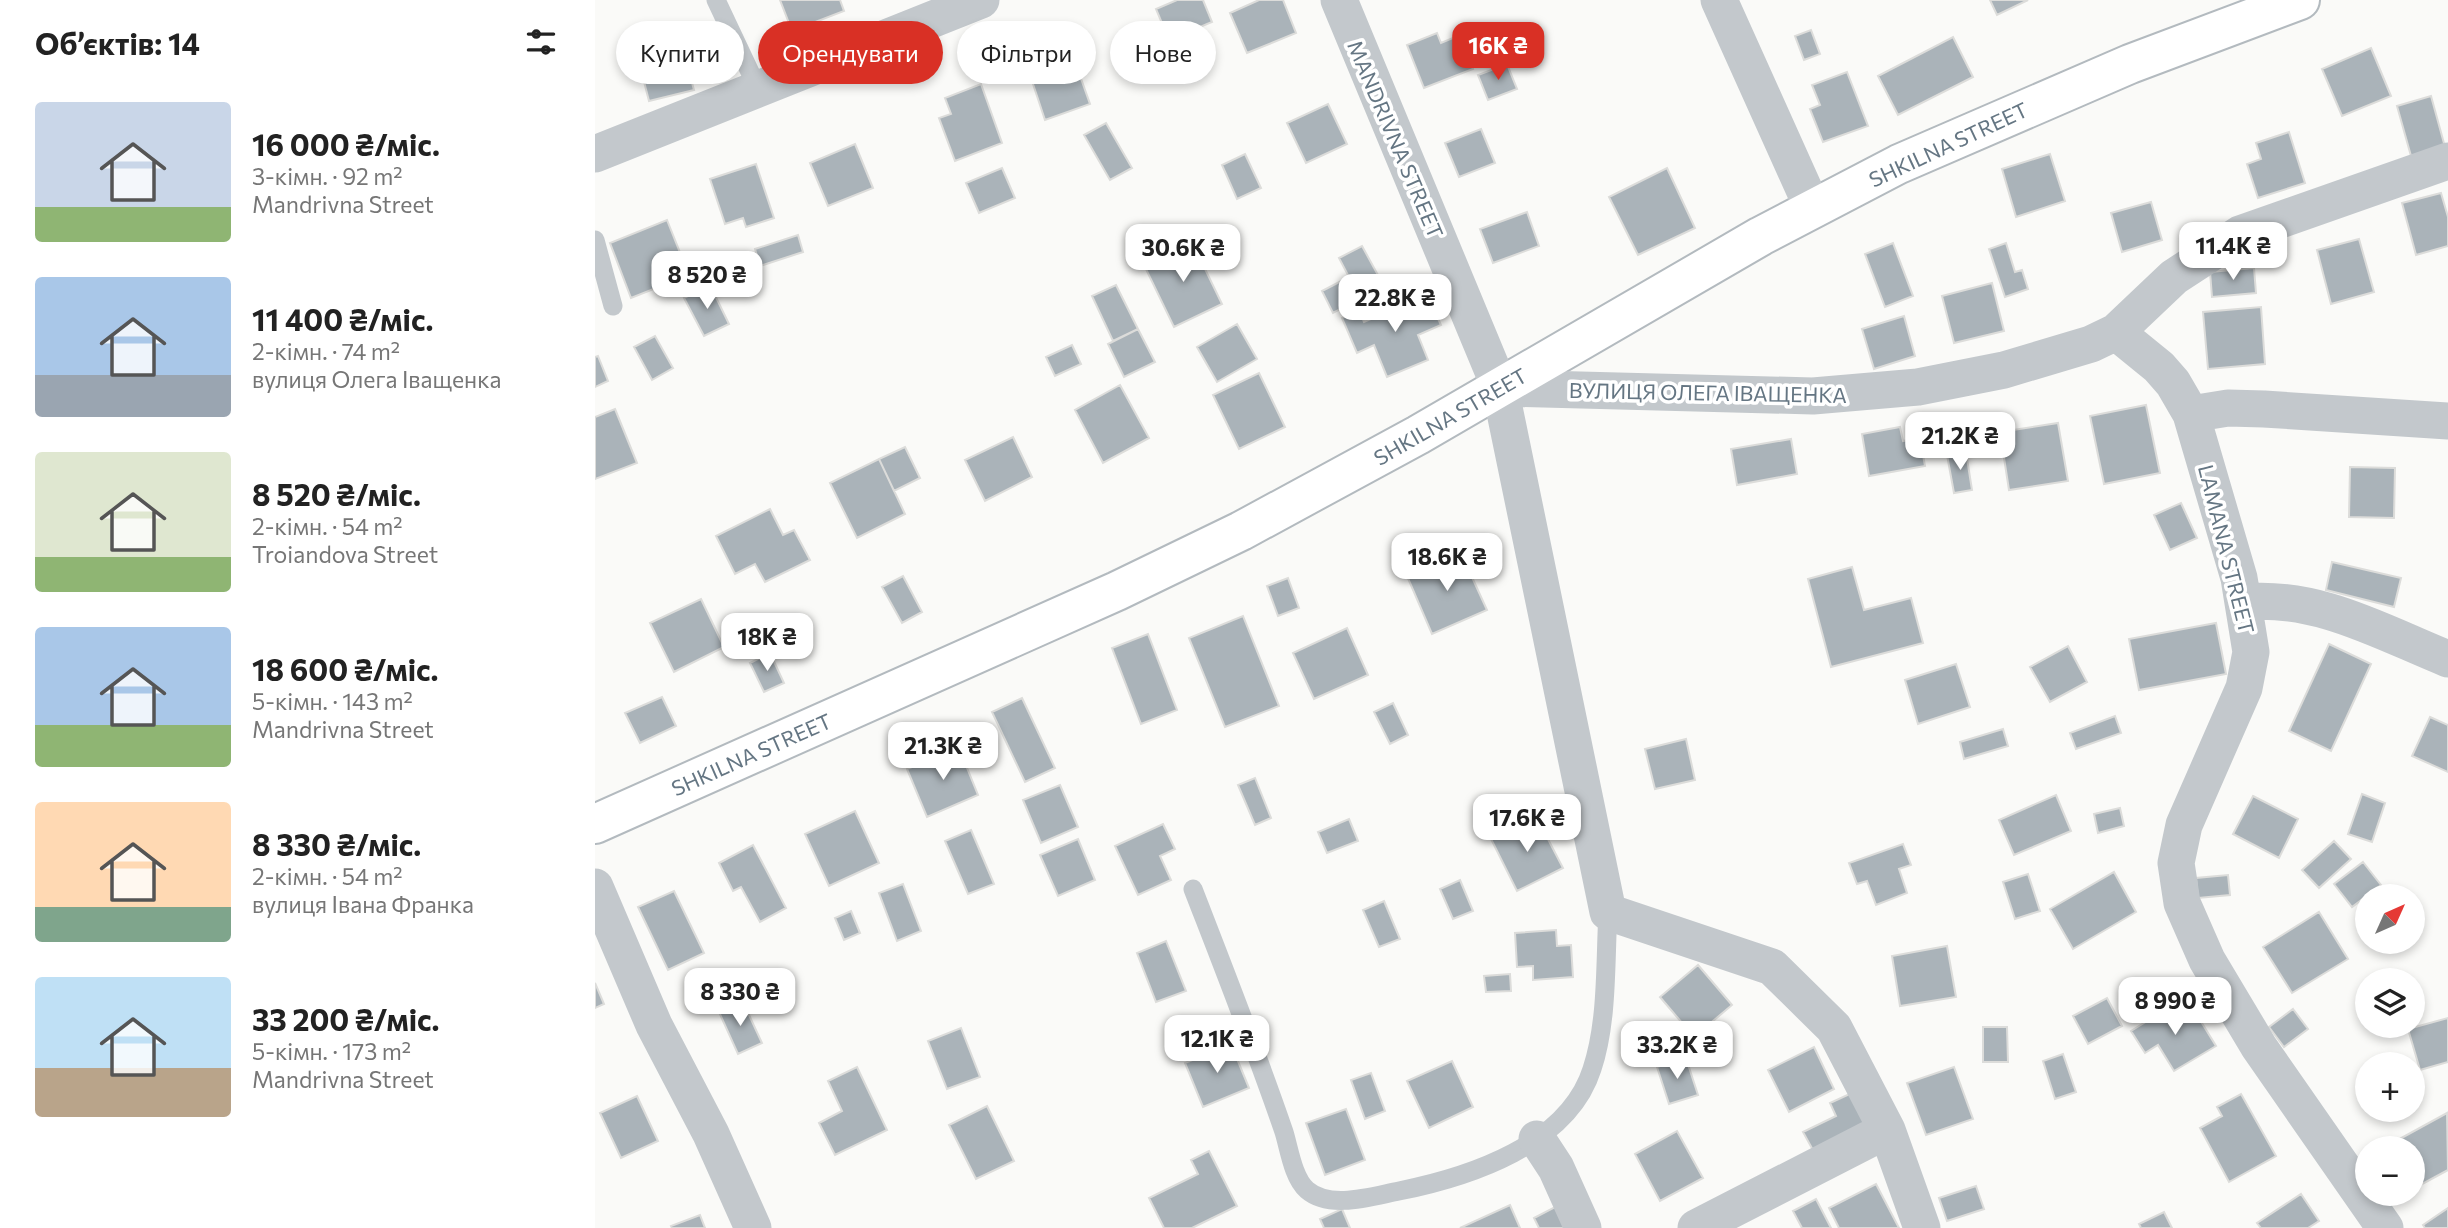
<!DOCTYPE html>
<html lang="uk">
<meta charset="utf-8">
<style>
:root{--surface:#fff;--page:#f2f2f2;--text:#222;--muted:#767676;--accent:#d93025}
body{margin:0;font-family:Commissioner,sans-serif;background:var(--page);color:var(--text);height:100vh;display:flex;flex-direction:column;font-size:26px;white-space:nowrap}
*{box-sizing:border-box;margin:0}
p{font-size:23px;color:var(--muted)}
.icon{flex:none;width:38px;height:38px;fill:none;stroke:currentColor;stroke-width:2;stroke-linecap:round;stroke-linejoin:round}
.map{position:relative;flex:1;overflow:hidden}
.sheet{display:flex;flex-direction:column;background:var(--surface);width:595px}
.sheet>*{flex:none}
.guide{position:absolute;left:21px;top:21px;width:665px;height:63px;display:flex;gap:14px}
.needle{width:46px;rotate:45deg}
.tools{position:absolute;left:1760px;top:884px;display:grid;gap:14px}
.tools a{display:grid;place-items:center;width:70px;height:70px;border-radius:50%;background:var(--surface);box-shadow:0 4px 10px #0003;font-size:35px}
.price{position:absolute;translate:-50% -60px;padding:0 16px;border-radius:14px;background:#fff;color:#222;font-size:23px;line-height:46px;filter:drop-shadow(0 2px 4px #0008)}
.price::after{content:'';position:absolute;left:50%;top:42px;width:21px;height:16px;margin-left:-10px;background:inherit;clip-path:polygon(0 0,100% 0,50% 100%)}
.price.on{background:var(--accent);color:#fff}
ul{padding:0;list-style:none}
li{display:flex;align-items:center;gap:21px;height:175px;padding:0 35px}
li span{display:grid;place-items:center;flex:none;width:196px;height:140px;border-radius:7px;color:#555}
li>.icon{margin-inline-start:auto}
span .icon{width:84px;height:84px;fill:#fffc;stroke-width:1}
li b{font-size:30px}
h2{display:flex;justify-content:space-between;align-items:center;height:84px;padding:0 35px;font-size:30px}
.pill{padding:0 24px;border-radius:32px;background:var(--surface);box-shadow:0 4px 10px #0003;font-size:24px;line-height:63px}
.pill.on{background:var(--accent);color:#fff}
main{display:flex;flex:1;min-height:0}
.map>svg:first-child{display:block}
</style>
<main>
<section class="sheet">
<h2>Об’єктів: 14<svg class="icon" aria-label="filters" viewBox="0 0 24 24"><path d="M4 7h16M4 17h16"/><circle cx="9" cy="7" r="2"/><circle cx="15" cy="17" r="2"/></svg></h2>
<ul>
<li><span style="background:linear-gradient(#c9d6e8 75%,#8fb573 0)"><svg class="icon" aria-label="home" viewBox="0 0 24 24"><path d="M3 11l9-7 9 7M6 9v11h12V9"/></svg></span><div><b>16 000 ₴/міс.</b><p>3-кімн. · 92 m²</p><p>Mandrivna Street</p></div></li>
<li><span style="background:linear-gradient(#a9c7e8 70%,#9aa5b1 0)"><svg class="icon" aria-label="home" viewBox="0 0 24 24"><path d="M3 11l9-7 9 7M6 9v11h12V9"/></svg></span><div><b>11 400 ₴/міс.</b><p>2-кімн. · 74 m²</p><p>вулиця Олега Іващенка</p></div></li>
<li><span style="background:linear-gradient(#dfe7d0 75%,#8fb573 0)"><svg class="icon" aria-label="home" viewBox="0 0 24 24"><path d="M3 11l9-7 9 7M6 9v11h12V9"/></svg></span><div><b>8 520 ₴/міс.</b><p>2-кімн. · 54 m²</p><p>Troiandova Street</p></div></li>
<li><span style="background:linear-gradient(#a9c7e8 70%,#8fb573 0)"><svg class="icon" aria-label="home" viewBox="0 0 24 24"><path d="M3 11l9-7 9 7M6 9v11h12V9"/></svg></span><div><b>18 600 ₴/міс.</b><p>5-кімн. · 143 m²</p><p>Mandrivna Street</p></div></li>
<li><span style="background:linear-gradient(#ffd9b3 75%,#7fa58c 0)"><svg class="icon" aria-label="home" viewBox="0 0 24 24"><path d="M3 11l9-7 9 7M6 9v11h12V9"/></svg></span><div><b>8 330 ₴/міс.</b><p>2-кімн. · 54 m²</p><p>вулиця Івана Франка</p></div></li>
<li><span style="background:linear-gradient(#bfe0f5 65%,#b9a48a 0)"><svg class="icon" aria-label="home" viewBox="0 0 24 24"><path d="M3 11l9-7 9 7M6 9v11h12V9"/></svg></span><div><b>33 200 ₴/міс.</b><p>5-кімн. · 173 m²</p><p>Mandrivna Street</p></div></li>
</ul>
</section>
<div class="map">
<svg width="1853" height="1228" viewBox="0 0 1853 1228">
<rect width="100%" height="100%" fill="#fafaf8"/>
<path fill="#aab3b9" stroke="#dcdcda" stroke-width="2" d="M185,0h60l4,11 -52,20z
M582,0h26l9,22 -43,18 -13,-31z
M664,0h24l13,33 -49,20 -17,-40z
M1395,0h38l-31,15z
M82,27l17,63 -45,11 -16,-62z
M1216,30l9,24 -16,6 -9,-24z
M842,33l4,10 19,-8 13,34 -49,19 -17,-43z
M1358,37l20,40 -75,38 -20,-39z
M473,42l22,62 -45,16 -21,-63z
M1776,48l20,48 -49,20 -20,-47z
M912,64l10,25 -29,11 -10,-25z
M1252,72l21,54 -45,16 -13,-33 10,-4 -8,-20z
M386,84l21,59 -47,18 -16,-43 12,-4 -6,-16z
M1836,96l14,51 -34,9 -14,-50z
M733,104l19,40 -41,19 -19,-40z
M511,123l26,45 -22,12 -26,-45z
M886,129l14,34 -36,14 -14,-34z
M1694,132l16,51 -47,15 -11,-34 14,-5 -5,-16z
M260,144l18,44 -45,18 -18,-43z
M650,154l16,34 -24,11 -15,-34z
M1455,154l15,47 -49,16 -14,-48z
M161,164l18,54 -28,9 -3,-9 -18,6 -15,-45z
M407,168l13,30 -36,15 -13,-30z
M1072,168l28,60 -57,27 -29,-58z
M1846,193l7,24v29l-32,9 -14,-52z
M1556,202l11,38 -40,12 -11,-39z
M932,212l12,34 -46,17 -13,-34z
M72,220l22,55 -58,23 -21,-55z
M203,235l5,17 -43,14 -5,-17z
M1764,239l15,53 -43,12 -14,-54z
M597,242l30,62 -48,23 -30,-62z
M1298,243l20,53 -28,11 -20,-53z
M1411,243l9,29 7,-2 6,19 -23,8 -16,-48z
M767,246l22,40 -51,27 -11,-22 27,-14 -10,-19z
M1659,268l2,25 -44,4 -2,-25z
M1397,283l12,48 -50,12 -12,-47z
M115,285l19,39 -25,12 -20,-38z
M521,285l22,44 -25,12 -21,-45z
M832,295l14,30 -23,10 10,25 -41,17 -13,-32 -17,8 -15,-35 17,-8 5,12z
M1666,307l4,57 -57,5 -5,-57z
M1309,316l11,40 -41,13 -12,-40z
M642,324l20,35 -40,23 -20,-35z
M543,329l17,33 -31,15 -16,-33z
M60,336l18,32 -21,12 -18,-33z
M477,345l9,19 -26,12 -9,-19z
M3,356l10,25 -13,6v-30z
M664,373l26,54 -46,22 -26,-54z
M525,385l29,53 -46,25 -28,-53z
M1551,405l14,68 -56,11 -14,-68z
M20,409l22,54 -42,16v-62z
M1463,423l10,58 -59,9 -9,-58z
M1305,427l3,14 17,-3 5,28 -56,10 -7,-42z
M418,437l19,40 -47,24 -20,-41z
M1196,439l6,35 -60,11 -6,-36z
M310,447l15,31 -26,13 -15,-32z
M1371,452l6,38 -18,3 -7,-38z
M284,459l26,55 -48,24 -27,-55z
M1755,467l45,1 -1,50 -45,-1z
M1586,503l16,35 -27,12 -16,-35z
M175,509l13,26 11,-5 16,30 -45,22 -10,-18 -20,10 -19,-38z
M866,553l26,57 -55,24 -25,-58z
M1737,562l69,16 -7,29 -68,-17z
M1257,567l12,43 47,-12 12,45 -92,24 -23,-88z
M308,576l19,36 -20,11 -20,-36z
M693,578l11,30 -21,8 -11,-30z
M106,599l23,48 -50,25 -24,-49z
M648,616l36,90 -54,21 -36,-89z
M1621,623l10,51 -87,16 -10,-51z
M752,628l21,47 -54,24 -21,-46z
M553,634l29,76 -36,14 -29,-76z
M1734,644l42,20 -40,87 -42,-20z
M1473,646l19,36 -37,20 -20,-35z
M175,653l14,30 -20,9 -14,-29z
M1361,664l14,43 -52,17 -13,-44z
M67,697l14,29 -36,17 -15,-30z
M427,698l33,70 -30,14 -33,-70z
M798,703l15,32 -18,9 -16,-32z
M1520,716l6,17 -45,16 -6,-16z
M1835,717l18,8v47l-36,-16z
M1408,729l5,17 -44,13 -4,-17z
M1091,739l9,41 -40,9 -10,-40z
M364,748l19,47 -51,22 -20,-48z
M660,778l16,40 -16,7 -17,-40z
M465,785l18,42 -37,16 -18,-43z
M1767,794l23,9 -13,39 -24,-8z
M1461,795l15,36 -57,24 -15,-35z
M1658,796l45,23 -19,39 -46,-24z
M1525,808l4,18 -26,7 -4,-19z
M260,811l24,52 -50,23 -24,-52z
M941,816l27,52 -46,23 -26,-52z
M754,819l9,22 -31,12 -9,-21z
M568,824l12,25 -15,7 11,24 -33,15 -23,-49z
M376,830l23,54 -26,10 -23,-53z
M483,839l17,41 -37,16 -18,-41z
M1739,841l17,18 -32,29 -17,-18z
M1308,844l8,21 -12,4 8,24 -31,12 -9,-24 -10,3 -8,-21z
M158,845l33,63 -26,14 -19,-35 -8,4 -14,-28z
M1768,862l18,23 -29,22 -18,-23z
M1519,872l22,40 -63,37 -23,-40z
M1433,874l12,37 -25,8 -12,-37z
M1633,875l2,20 -32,3 -2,-20z
M865,880l13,31 -20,8 -13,-30z
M308,884l18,47 -24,10 -18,-48z
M79,891l30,62 -36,17 -30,-63z
M789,901l16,38 -21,8 -16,-37z
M256,911l9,22 -16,7 -9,-22z
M1724,912l29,47 -56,34 -29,-46z
M961,930l1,16 14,-1 2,32 -40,3v-14l-16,1 -2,-34z
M571,941l20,50 -30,11 -19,-49z
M1352,946l9,51 -56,9 -8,-50z
M1103,965l34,40 -38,32 -34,-40z
M915,974l1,17 -25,1 -2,-16z
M0,983l9,21 -9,4z
M1512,998l15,28 -34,18 -15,-28z
M148,1002l19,41 -24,11 -19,-42z
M1581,1003l11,18 10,-6 19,31 -42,25 -16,-26 -13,8 -14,-22z
M1698,1009l15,20 -24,18 -15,-20z
M1853,1018v44l-28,8 -12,-41z
M1388,1027h24l1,35h-25z
M366,1028l19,49 -33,12 -19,-48z
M636,1044l18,44 -46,19 -18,-44z
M1219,1047l20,42 -45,23 -21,-42z
M1468,1054l13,38 -21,7 -12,-38z
M1091,1058l12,37 -29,9 -12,-37z
M857,1061l21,46 -44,21 -22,-47z
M262,1067l30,63 -52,25 -16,-32 23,-12 -14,-30z
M1359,1067l19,52 -47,16 -19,-52z
M776,1073l14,38 -20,8 -14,-39z
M1261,1091l17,33 -59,28 -11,-20 33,-16 -6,-13z
M1646,1094l35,62 -47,26 -29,-54 22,-12 -5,-9z
M42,1096l21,45 -37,17 -21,-45z
M392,1106l27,55 -38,18 -27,-54z
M751,1109l19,51 -40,15 -19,-52z
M1852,1113l1,57 -35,19v-41l-28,-1z
M1082,1131l26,47 -43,23 -25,-47z
M614,1151l28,55 -45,22h-28l-15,-30 49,-24 -7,-14z
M1281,1184l23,44h-60l-10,-20z
M1381,1186l8,23 -37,12 -8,-23z
M1706,1194l18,27 -11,7h-47l-4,-5z
M1221,1199l15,29h-29l-9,-17z
M915,1205l10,23h-60z
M960,1207l10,21h-26l-5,-10z
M1853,1208v20h-23l-2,-3z
M747,1209l8,19h-26l-4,-9z
M1569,1212l8,16h-31l-2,-4z
M105,1215l5,13h-33l-1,-2z"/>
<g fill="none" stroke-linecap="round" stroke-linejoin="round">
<defs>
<path id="secondary" d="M0,824l522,-233 124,-60 177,-96 343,-199 138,-72 231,-100 170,-64"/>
</defs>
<use href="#secondary" stroke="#b3babf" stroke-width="42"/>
<path stroke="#c3c8cc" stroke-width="19" d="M121,0l42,89
M0,240l18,66
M598,889c31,80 63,161 91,243 5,16 9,46 23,58 23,20 66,6 92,1 70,-14 169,-46 193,-122 16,-48 13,-107 16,-157"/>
<path stroke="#c3c8cc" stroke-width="37" d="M744,0l161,388 108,524 164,55 62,61 53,102 35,98
M1124,0l94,209
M0,154l386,-154
M1521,332l43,35 14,16 18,31 48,164 12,74 -7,36 -60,137 -8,38 6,40 25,57 52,87 126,181
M905,388l313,8 105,-9 86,-17 87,-26 25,-12 58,-55 66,-43 208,-73
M1596,414l37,-6 36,1 184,12
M1648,602c75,-7 138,30 205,57
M0,887l59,138 57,109 42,94
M942,1139l19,29 27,60
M1101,1228l191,-98"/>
<use href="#secondary" stroke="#fff" stroke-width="38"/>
</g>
<g text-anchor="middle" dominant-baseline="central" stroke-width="7" stroke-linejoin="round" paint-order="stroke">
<g font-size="21" fill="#657683" stroke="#fff">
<text transform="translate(801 139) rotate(67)">MANDRIVNA STREET</text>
<text transform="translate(1353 144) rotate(-25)">SHKILNA STREET</text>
<text transform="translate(1113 392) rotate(1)">ВУЛИЦЯ ОЛЕГА ІВАЩЕНКА</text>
<text transform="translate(855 416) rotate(-30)">SHKILNA STREET</text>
<text transform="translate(1632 549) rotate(76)">LAMANA STREET</text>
<text transform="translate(156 754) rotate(-24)">SHKILNA STREET</text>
</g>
</g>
</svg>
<div class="tools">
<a><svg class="needle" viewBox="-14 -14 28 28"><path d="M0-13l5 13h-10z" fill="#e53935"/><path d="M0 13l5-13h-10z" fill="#767676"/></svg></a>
<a><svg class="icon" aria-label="layers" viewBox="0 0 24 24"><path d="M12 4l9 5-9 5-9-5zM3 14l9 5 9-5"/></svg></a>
<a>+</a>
<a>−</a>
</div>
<b class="price on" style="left:903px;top:82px">16K ₴</b>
<b class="price" style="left:1638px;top:282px">11.4K ₴</b>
<b class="price" style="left:588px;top:284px">30.6K ₴</b>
<b class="price" style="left:112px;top:311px">8 520 ₴</b>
<b class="price" style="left:800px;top:334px">22.8K ₴</b>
<b class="price" style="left:1365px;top:472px">21.2K ₴</b>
<b class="price" style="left:852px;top:593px">18.6K ₴</b>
<b class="price" style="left:172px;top:673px">18K ₴</b>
<b class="price" style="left:348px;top:782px">21.3K ₴</b>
<b class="price" style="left:932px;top:854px">17.6K ₴</b>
<b class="price" style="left:145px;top:1028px">8 330 ₴</b>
<b class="price" style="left:1580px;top:1037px">8 990 ₴</b>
<b class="price" style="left:622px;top:1075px">12.1K ₴</b>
<b class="price" style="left:1082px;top:1081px">33.2K ₴</b>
<div class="guide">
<a class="pill">Купити</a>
<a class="pill on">Орендувати</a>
<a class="pill">Фільтри</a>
<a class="pill">Нове</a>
</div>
</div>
</main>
